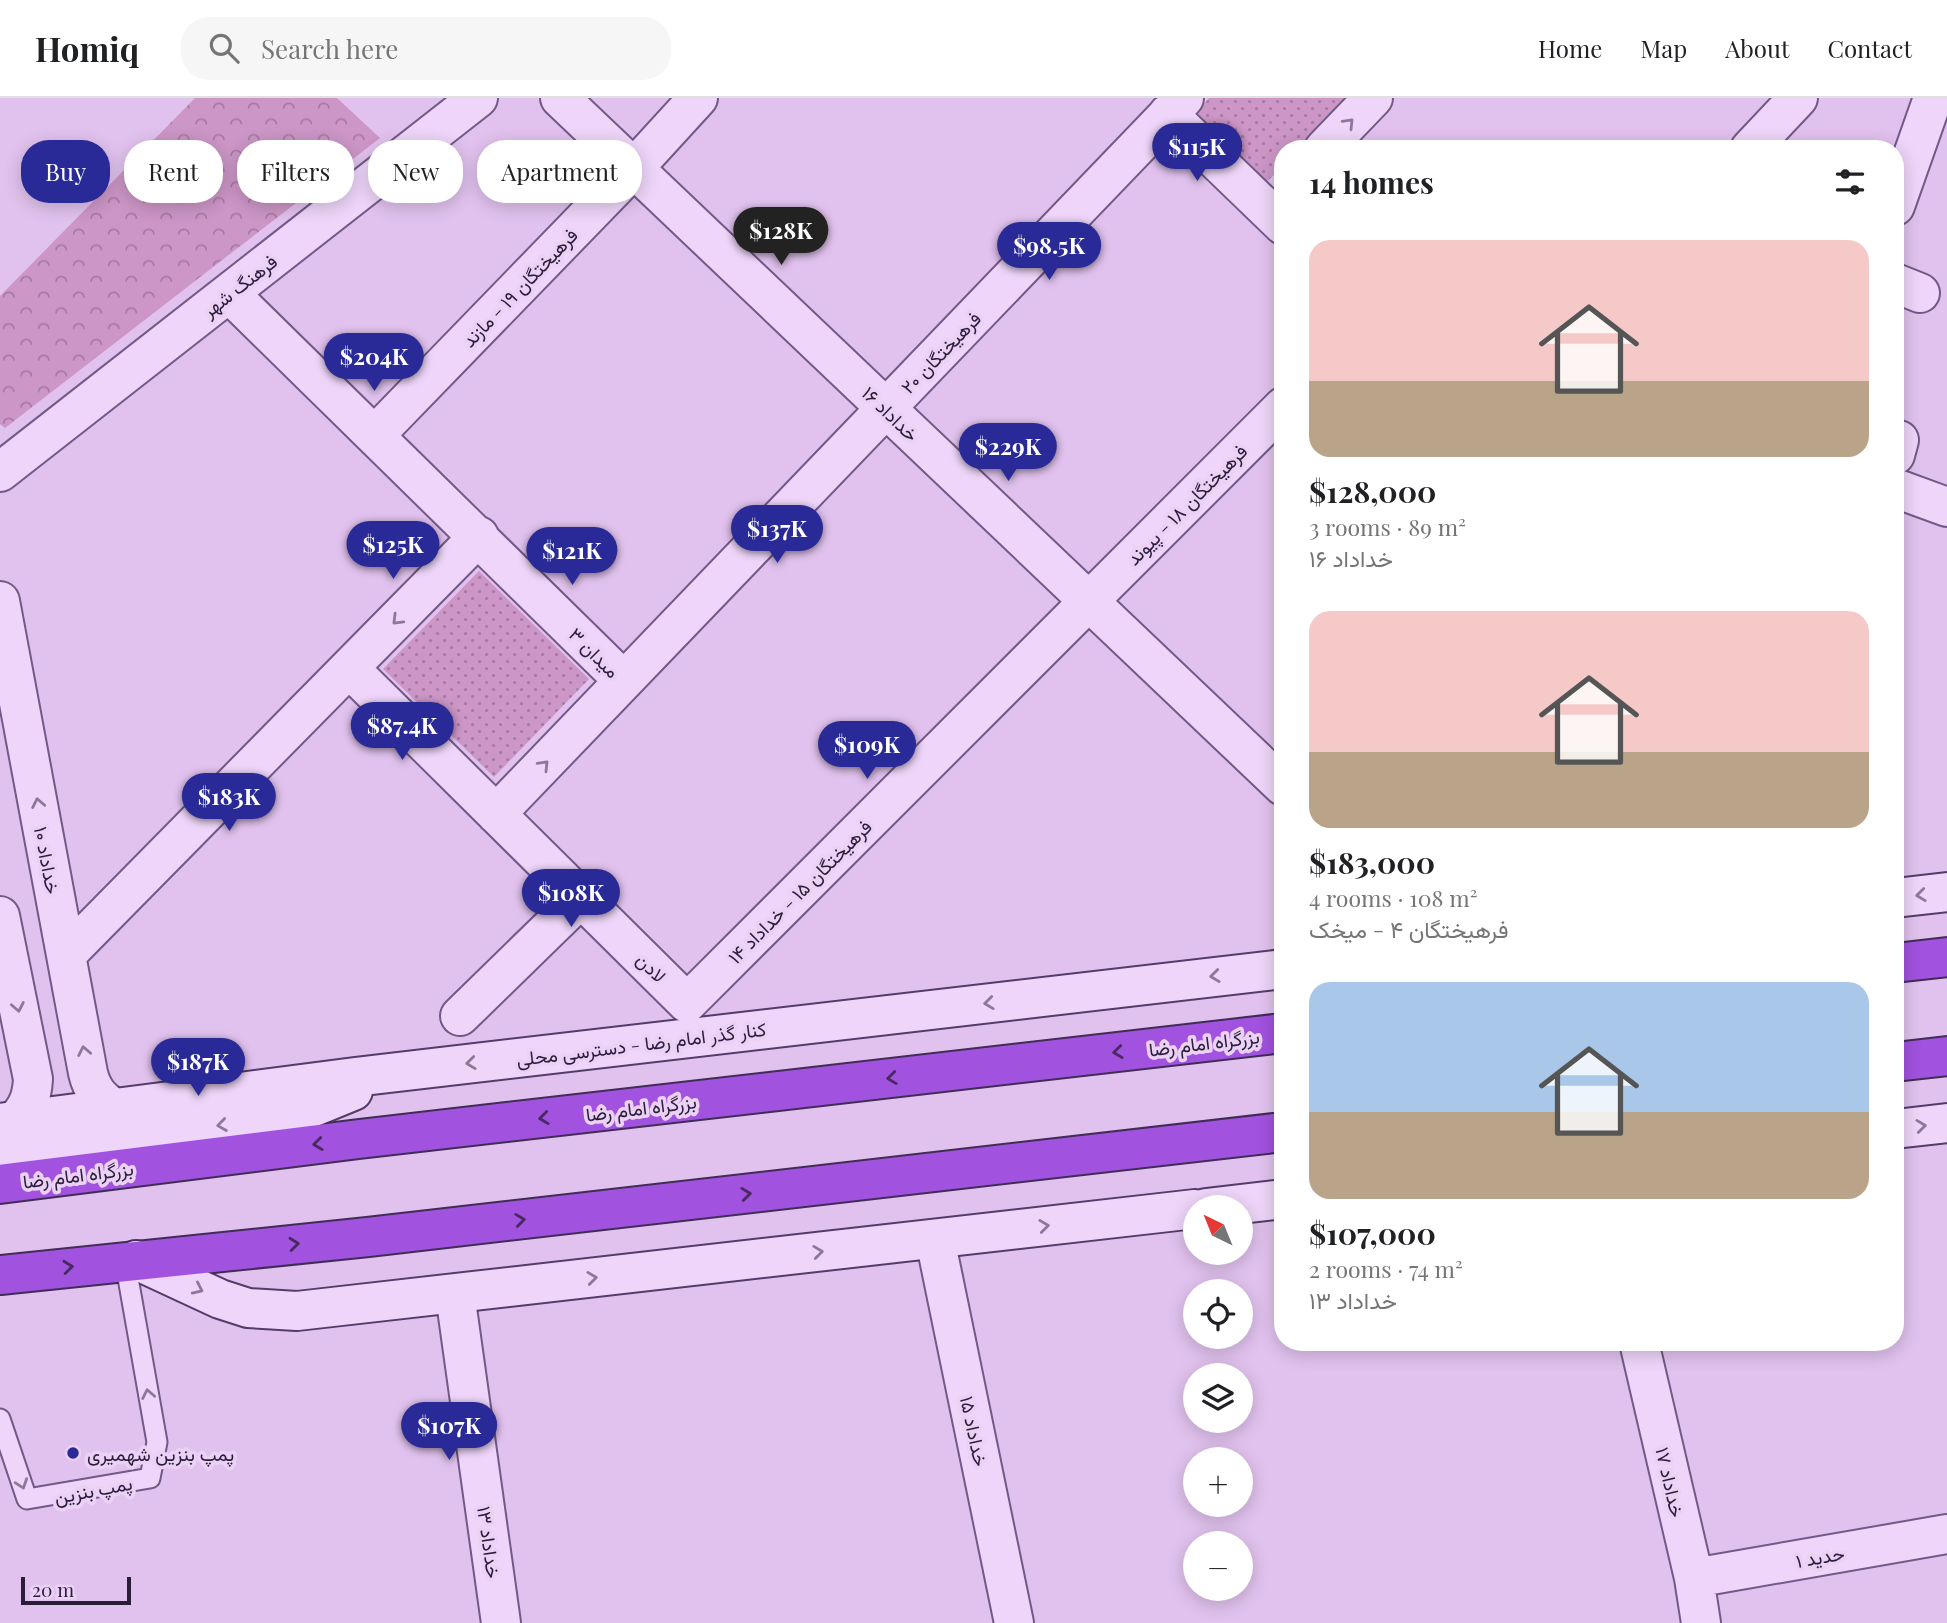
<!DOCTYPE html>
<meta charset="utf-8">
<style>
:root{--surface:#fff;--page:#f6f6f6;--text:#202124;--muted:#757577;--line:#e0e0e0;--accent:#292997}
body{margin:0;font-family:"Playfair Display",Vazirmatn,serif;background:var(--page);color:var(--text);height:100vh;display:flex;flex-direction:column;font-size:26px;white-space:nowrap}
*{box-sizing:border-box;margin:0}
p{font-size:23px;color:var(--muted)}
.icon{flex:none;width:38px;height:38px;fill:none;stroke:currentColor;stroke-width:2;stroke-linecap:round;stroke-linejoin:round}
.map{position:relative;flex:1;overflow:hidden}
.details{position:absolute;left:1274px;top:42px;width:630px;height:1211px;display:flex;flex-direction:column;background:var(--surface);border-radius:28px;box-shadow:0 4px 18px #0003}
.details>*{flex:none}
.banner{position:absolute;left:21px;top:42px;width:665px;height:63px;display:flex;gap:14px}
.needle{width:46px;rotate:317deg}
.controls{position:absolute;left:1183px;top:1097px;display:grid;gap:14px}
.controls a{display:grid;place-items:center;width:70px;height:70px;border-radius:50%;background:var(--surface);box-shadow:0 4px 18px #0003;font-size:35px}
.scale{position:absolute;left:21px;bottom:18px;width:110px;box-sizing:border-box;padding-left:7px;border:4px solid #2a1d38;border-top:0;font-size:19px;line-height:24px;white-space:nowrap;color:#2a1d38;-webkit-text-stroke:5px #ebd1f6;paint-order:stroke}
.price{position:absolute;translate:-50% -60px;padding:0 16px;border-radius:24px;background:var(--accent);color:#fff;font-size:23px;line-height:46px;filter:drop-shadow(0 2px 4px #0008)}
.price::after{content:'';position:absolute;left:50%;top:42px;width:21px;height:16px;margin-left:-10px;background:inherit;clip-path:polygon(0 0,100% 0,50% 100%)}
.price.current{background:#222;color:#fff}
ul{padding:0;list-style:none}
li{display:grid;align-content:center;gap:14px;height:371px;padding:0 35px}
li span{display:grid;place-items:center;height:217px;border-radius:21px;color:#555}
li>.icon{margin-inline-start:auto}
span .icon{width:126px;height:126px;fill:#fffc;stroke-width:1}
li b{font-size:30px}
h2{display:flex;justify-content:space-between;align-items:center;height:84px;padding:0 35px;font-size:30px}
.pill{padding:0 24px;border-radius:28px;background:var(--surface);box-shadow:0 4px 18px #0003;font-size:24px;line-height:63px}
.pill.current{background:var(--accent);color:#fff}
header{display:flex;align-items:center;gap:42px;box-sizing:border-box;height:98px;padding:0 35px;background:var(--surface);border-bottom:2px solid var(--line)}
header strong{font-size:33px}
nav{display:flex;gap:38px;margin-inline-start:auto;font-size:24px}
.search{width:490px;height:63px;background:var(--page);display:flex;align-items:center;gap:18px;box-sizing:border-box;padding:0 24px;border-radius:28px;color:var(--muted);font-size:26px}
.map>svg:first-child{display:block}
</style>
<header>
<strong>Homiq</strong>
<div class="search"><svg class="icon" aria-label="search" viewBox="0 0 24 24"><circle cx="10" cy="10" r="6"/><path d="M15 15l6 6"/></svg>Search here</div>
<nav><a>Home</a><a>Map</a><a>About</a><a>Contact</a></nav>
</header>
<div class="map">
<svg width="1947" height="1525" viewBox="0 0 1947 1525">
<defs>
<pattern id="grass-dots" width="8" height="8" patternUnits="userSpaceOnUse" patternTransform="scale(1.75)"><rect width="8" height="8" fill="#cc96c6"/><path d="M2 2h.1M6 6h.1" fill="none" stroke="#a67aa2" stroke-width="1.8" stroke-linecap="round"/></pattern>
<pattern id="park-crowns" width="20" height="18" patternUnits="userSpaceOnUse" patternTransform="scale(1.75)"><rect width="20" height="18" fill="#cc96c6"/><path d="M2 6a3 3 0 1 1 6 0M12 15a3 3 0 1 1 6 0" fill="none" stroke="#a67aa2"/></pattern>
</defs>
<rect width="100%" height="100%" fill="#e1c2ee"/>
<path fill="url(#grass-dots)" d="M1209,0h138l-48,51h-16v16l-19,20 -72,-68z
M479,473l110,108 -95,98 -111,-108z"/>
<path fill="url(#park-crowns)" d="M195,0h142l43,40 -375,290 -5,-4v-128z"/>
<g fill="none" stroke-linecap="round" stroke-linejoin="round">
<defs>
<path id="lane" d="M0,1321l27,80 123,-21 7,-36 -32,-181"/>
<path id="street" d="M560,0l723,688
M1168,16l115,111
M1324,51l49,-51
M1750,51l48,-51
M1895,108l38,-108
M1895,185l25,10
M229,195l395,388
M375,337l259,-267 64,-70
M1895,357l4,-15
M0,374l478,-374
M1895,390l52,19
M0,503l88,472c4,17 12,26 26,35
M349,570l338,335 596,-596
M496,716l688,-716
M0,818l33,163c-1,18 -5,29 -18,42
M66,857l413,-419
M460,918l121,-118
M935,1141l79,384
M455,1196l46,329
M1639,1244l55,236 7,45
M1694,1480l253,-44"/>
<path id="secondary" d="M1895,800l52,-6
M0,1025l355,-46 928,-108
M1895,1031l52,-6
M0,1057l275,-37 34,-9 44,-18
M1206,1110l77,-9
M136,1162l84,39 28,9 49,3 898,-102"/>
<path id="highway" d="M1895,865l52,-6
M1895,964l52,-6
M0,1086l359,-45 924,-106
M0,1177l368,-38 915,-105"/>
</defs>
<use href="#lane" stroke="#725988" stroke-width="23"/>
<use href="#street" stroke="#725988" stroke-width="42"/>
<use href="#secondary" stroke="#533c6a" stroke-width="42"/>
<use href="#highway" stroke="#402d56" stroke-width="42"/>
<use href="#lane" stroke="#eed5f9" stroke-width="19"/>
<use href="#street" stroke="#eed5f9" stroke-width="38"/>
<use href="#secondary" stroke="#eed5f9" stroke-width="38"/>
<use href="#highway" stroke="#a152de" stroke-width="38"/>
</g>
<defs><path id="oneway-chevron" d="M-2-3.5L2.5 0L-2 3.5" fill="none" stroke-width="1.6" stroke-linecap="round" stroke-linejoin="round" transform="scale(1.75)"/></defs>
<g stroke="#8c7998">
<use href="#oneway-chevron" transform="translate(1349 25) rotate(-46)"/>
<use href="#oneway-chevron" transform="translate(397 522) rotate(135)"/>
<use href="#oneway-chevron" transform="translate(544 667) rotate(-46)"/>
<use href="#oneway-chevron" transform="translate(38 705) rotate(-101)"/>
<use href="#oneway-chevron" transform="translate(1921 797) rotate(173)"/>
<use href="#oneway-chevron" transform="translate(1215 878) rotate(173)"/>
<use href="#oneway-chevron" transform="translate(989 905) rotate(173)"/>
<use href="#oneway-chevron" transform="translate(18 909) rotate(79)"/>
<use href="#oneway-chevron" transform="translate(84 953) rotate(-101)"/>
<use href="#oneway-chevron" transform="translate(471 965) rotate(173)"/>
<use href="#oneway-chevron" transform="translate(222 1027) rotate(172)"/>
<use href="#oneway-chevron" transform="translate(1921 1028) rotate(-7)"/>
<use href="#oneway-chevron" transform="translate(1044 1128) rotate(-7)"/>
<use href="#oneway-chevron" transform="translate(818 1154) rotate(-7)"/>
<use href="#oneway-chevron" transform="translate(592 1180) rotate(-7)"/>
<use href="#oneway-chevron" transform="translate(198 1191) rotate(25)"/>
<use href="#oneway-chevron" transform="translate(148 1296) rotate(-101)"/>
<use href="#oneway-chevron" transform="translate(22 1386) rotate(71)"/>
</g>
<g stroke="#482a62">
<use href="#oneway-chevron" transform="translate(1118 954) rotate(173)"/>
<use href="#oneway-chevron" transform="translate(892 980) rotate(173)"/>
<use href="#oneway-chevron" transform="translate(544 1020) rotate(173)"/>
<use href="#oneway-chevron" transform="translate(318 1046) rotate(173)"/>
<use href="#oneway-chevron" transform="translate(746 1096) rotate(-7)"/>
<use href="#oneway-chevron" transform="translate(520 1122) rotate(-7)"/>
<use href="#oneway-chevron" transform="translate(294 1146) rotate(-6)"/>
<use href="#oneway-chevron" transform="translate(68 1169) rotate(-6)"/>
</g>
<circle fill="#292997" stroke="#ebd1f6" stroke-width="2.5" cx="73" cy="1355" r="7"/>
<g text-anchor="middle" dominant-baseline="central" stroke-width="7" stroke-linejoin="round" paint-order="stroke">
<g font-size="19" fill="#2a1d38" stroke="#ebd1f6">
<text transform="translate(239 187) rotate(-38)">فرهنگ شهر</text>
<text transform="translate(519 189) rotate(-46)">فرهیختگان ۱۹ - مازند</text>
<text transform="translate(940 254) rotate(-46)">فرهیختگان ۲۰</text>
<text transform="translate(891 315) rotate(44)">خداداد ۱۶</text>
<text transform="translate(1186 406) rotate(-45)">فرهیختگان ۱۸ - پیوند</text>
<text transform="translate(595 554) rotate(45)">میدان ۳</text>
<text transform="translate(48 762) rotate(79)">خداداد ۱۰</text>
<text transform="translate(799 793) rotate(-45)">فرهیختگان ۱۵ - خداداد ۱۴</text>
<text transform="translate(652 869) rotate(45)">لادن</text>
<text transform="translate(1204 944) rotate(-7)">بزرگراه امام رضا</text>
<text transform="translate(641 945) rotate(-7)">کنار گذر امام رضا - دسترسی محلی</text>
<text transform="translate(641 1009) rotate(-7)">بزرگراه امام رضا</text>
<text transform="translate(78 1076) rotate(-7)">بزرگراه امام رضا</text>
<text transform="translate(975 1333) rotate(78)">خداداد ۱۵</text>
<text transform="translate(1671 1384) rotate(77)">خداداد ۱۷</text>
<text transform="translate(93 1391) rotate(-11)">پمپ بنزین</text>
<text transform="translate(490 1444) rotate(82)">خداداد ۱۳</text>
<text transform="translate(1820 1458) rotate(-10)">حدید ۱</text>
</g>
<g font-size="19" fill="#2a1d38" stroke="#ebd1f6" text-anchor="start">
<text x="87" y="1355">پمپ بنزین شهمیری</text>
</g>
</g>
</svg>
<div class="controls">
<a><svg class="needle" viewBox="-14 -14 28 28"><path d="M0-13l5 13h-10z" fill="#e53935"/><path d="M0 13l5-13h-10z" fill="#757577"/></svg></a>
<a><svg class="icon" aria-label="locate" viewBox="0 0 24 24"><circle cx="12" cy="12" r="6"/><path d="M12 2v4M12 18v4M2 12h4M18 12h4"/></svg></a>
<a><svg class="icon" aria-label="layers" viewBox="0 0 24 24"><path d="M12 4l9 5-9 5-9-5zM3 14l9 5 9-5"/></svg></a>
<a>+</a>
<a>−</a>
</div>
<div class="scale">20 m</div>
<b class="price" style="left:1197px;top:85px">$115K</b>
<b class="price current" style="left:781px;top:169px">$128K</b>
<b class="price" style="left:1049px;top:184px">$98.5K</b>
<b class="price" style="left:374px;top:295px">$204K</b>
<b class="price" style="left:1008px;top:385px">$229K</b>
<b class="price" style="left:777px;top:467px">$137K</b>
<b class="price" style="left:393px;top:483px">$125K</b>
<b class="price" style="left:572px;top:489px">$121K</b>
<b class="price" style="left:402px;top:664px">$87.4K</b>
<b class="price" style="left:867px;top:683px">$109K</b>
<b class="price" style="left:229px;top:735px">$183K</b>
<b class="price" style="left:571px;top:831px">$108K</b>
<b class="price" style="left:198px;top:1000px">$187K</b>
<b class="price" style="left:449px;top:1364px">$107K</b>
<div class="banner">
<a class="pill current">Buy</a>
<a class="pill">Rent</a>
<a class="pill">Filters</a>
<a class="pill">New</a>
<a class="pill">Apartment</a>
</div>
<section class="details">
<h2>14 homes<svg class="icon" aria-label="filters" viewBox="0 0 24 24"><path d="M4 7h16M4 17h16"/><circle cx="9" cy="7" r="2"/><circle cx="15" cy="17" r="2"/></svg></h2>
<ul>
<li><span style="background:linear-gradient(#f6c9c9 65%,#b9a48a 0)"><svg class="icon" aria-label="home" viewBox="0 0 24 24"><path d="M3 11l9-7 9 7M6 9v11h12V9"/></svg></span><div><b>$128,000</b><p>3 rooms · 89 m²</p><p>خداداد ۱۶</p></div></li>
<li><span style="background:linear-gradient(#f6c9c9 65%,#b9a48a 0)"><svg class="icon" aria-label="home" viewBox="0 0 24 24"><path d="M3 11l9-7 9 7M6 9v11h12V9"/></svg></span><div><b>$183,000</b><p>4 rooms · 108 m²</p><p>فرهیختگان ۴ - میخک</p></div></li>
<li><span style="background:linear-gradient(#a9c7e8 60%,#b9a48a 0)"><svg class="icon" aria-label="home" viewBox="0 0 24 24"><path d="M3 11l9-7 9 7M6 9v11h12V9"/></svg></span><div><b>$107,000</b><p>2 rooms · 74 m²</p><p>خداداد ۱۳</p></div></li>
</ul>
</section>
</div>
